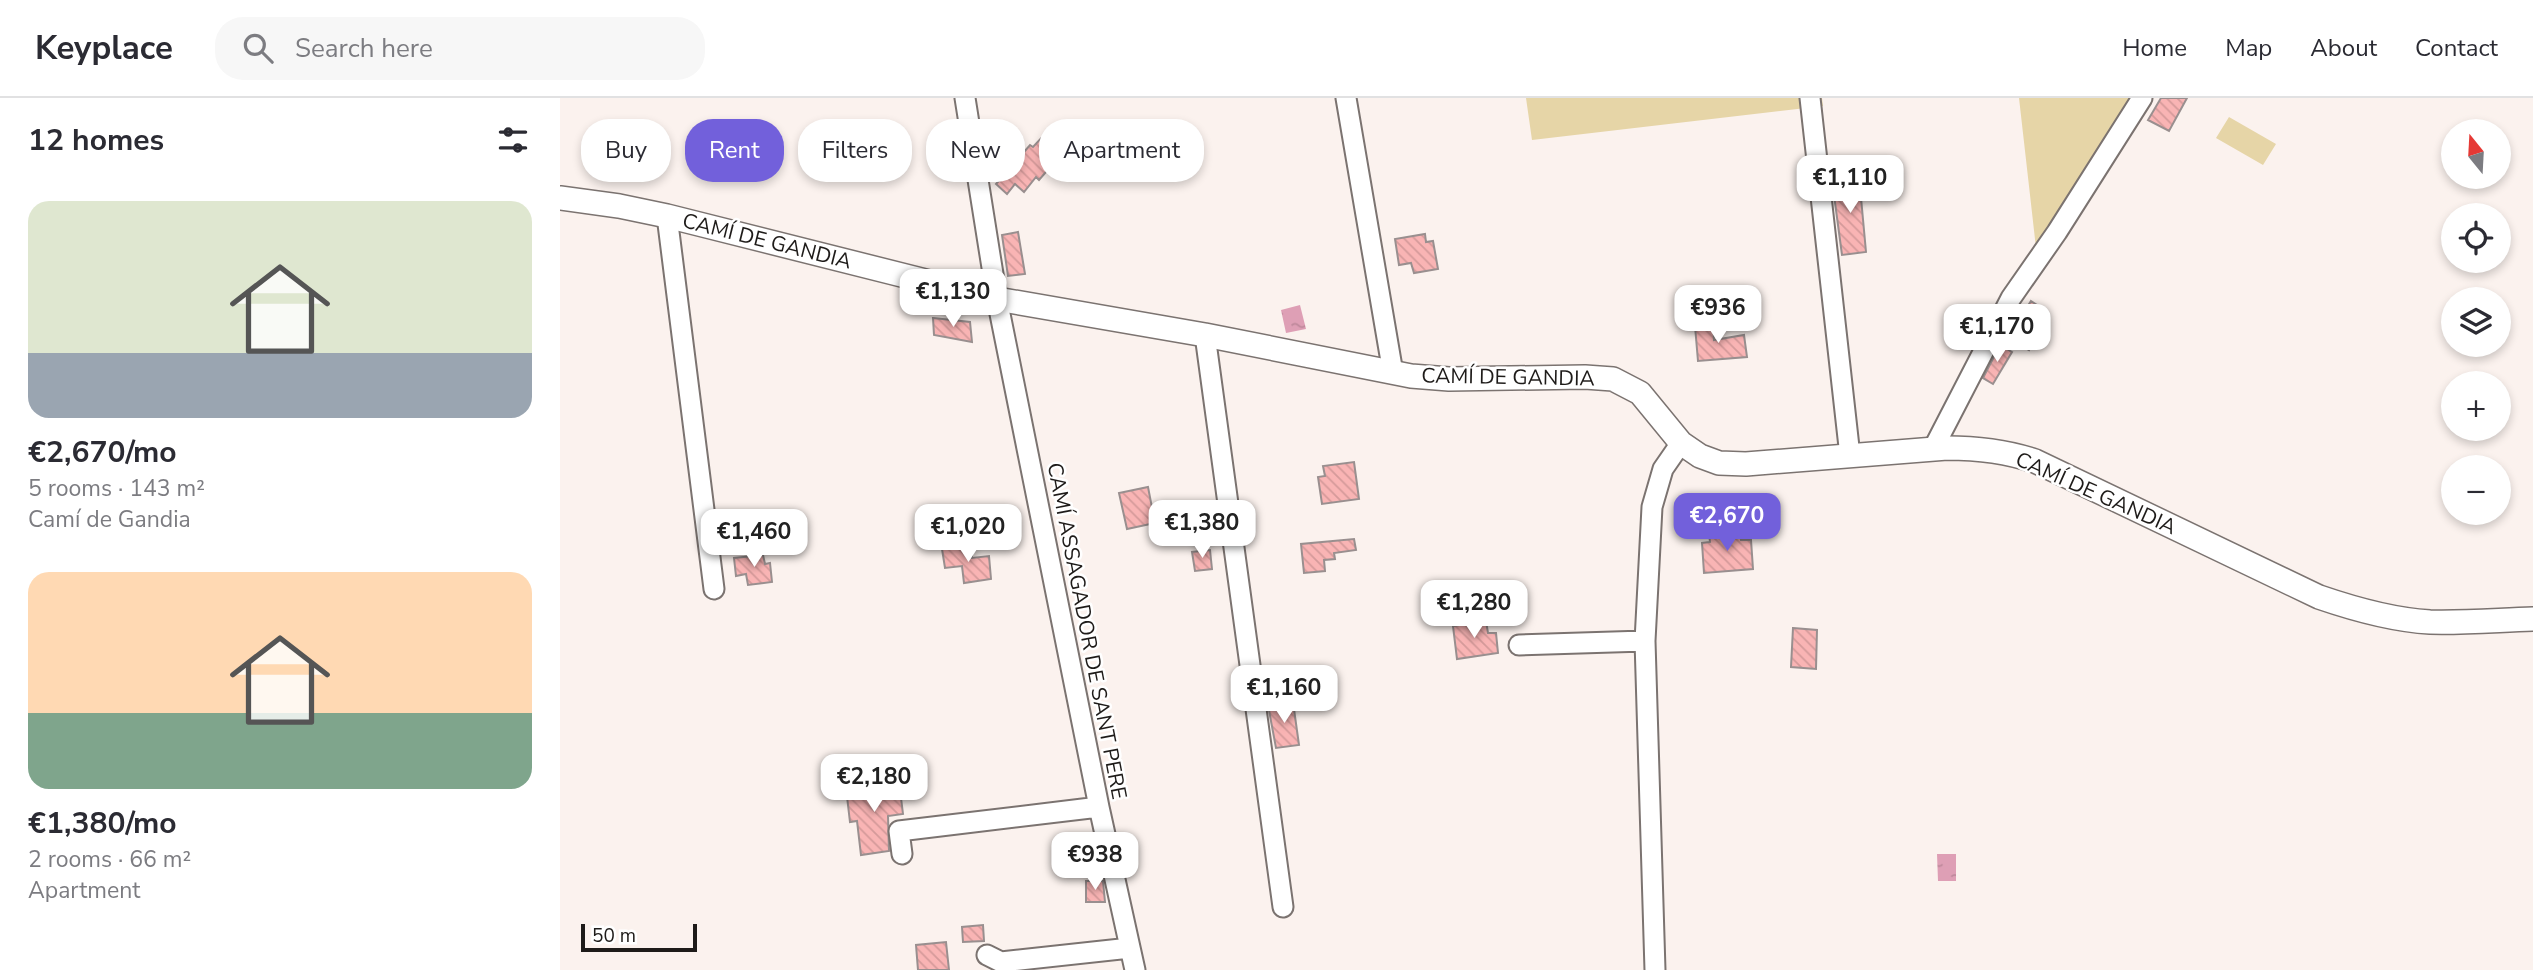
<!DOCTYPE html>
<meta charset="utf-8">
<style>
:root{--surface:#fff;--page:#f7f7f7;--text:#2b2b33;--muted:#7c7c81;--line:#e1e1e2;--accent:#7260db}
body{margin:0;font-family:"Nunito Sans",sans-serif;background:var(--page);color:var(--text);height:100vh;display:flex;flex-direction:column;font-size:26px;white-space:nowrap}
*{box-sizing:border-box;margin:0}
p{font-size:23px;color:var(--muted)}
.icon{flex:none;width:38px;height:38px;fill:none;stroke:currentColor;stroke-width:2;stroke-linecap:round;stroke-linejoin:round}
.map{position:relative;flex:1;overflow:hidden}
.details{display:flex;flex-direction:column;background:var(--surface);width:560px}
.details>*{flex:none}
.guide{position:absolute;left:21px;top:21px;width:665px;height:63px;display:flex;gap:14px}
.needle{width:46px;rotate:342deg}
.tools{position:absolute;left:1881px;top:21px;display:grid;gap:14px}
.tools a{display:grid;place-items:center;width:70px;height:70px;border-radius:50%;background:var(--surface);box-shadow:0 4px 10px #0003;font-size:35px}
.scale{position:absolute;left:21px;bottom:18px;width:116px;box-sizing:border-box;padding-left:7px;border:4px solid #1e1b19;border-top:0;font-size:19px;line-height:24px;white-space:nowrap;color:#1e1b19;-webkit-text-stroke:5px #fff;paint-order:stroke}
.price{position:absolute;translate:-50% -60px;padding:0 16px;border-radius:14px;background:#fff;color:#222;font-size:23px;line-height:46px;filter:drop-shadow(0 2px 4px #0008)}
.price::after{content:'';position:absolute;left:50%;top:42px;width:21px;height:16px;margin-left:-10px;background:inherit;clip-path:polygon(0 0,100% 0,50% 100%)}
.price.current{background:var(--accent);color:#fff}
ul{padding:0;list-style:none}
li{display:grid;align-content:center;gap:14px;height:371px;padding:0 28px}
li span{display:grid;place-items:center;height:217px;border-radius:21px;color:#555}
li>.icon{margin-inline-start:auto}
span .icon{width:126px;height:126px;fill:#fffc;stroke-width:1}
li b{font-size:30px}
h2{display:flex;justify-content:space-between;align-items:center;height:84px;padding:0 28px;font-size:30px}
.tag{padding:0 24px;border-radius:28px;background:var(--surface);box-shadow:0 4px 10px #0003;font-size:24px;line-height:63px}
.tag.current{background:var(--accent);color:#fff}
header{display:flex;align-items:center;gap:42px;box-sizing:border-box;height:98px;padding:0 35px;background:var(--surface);border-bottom:2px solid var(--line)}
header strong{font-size:33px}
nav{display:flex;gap:38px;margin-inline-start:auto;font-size:24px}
.search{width:490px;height:63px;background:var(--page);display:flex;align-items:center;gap:18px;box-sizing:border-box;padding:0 24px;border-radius:28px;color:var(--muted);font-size:26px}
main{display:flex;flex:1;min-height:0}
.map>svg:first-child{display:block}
</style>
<header>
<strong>Keyplace</strong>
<div class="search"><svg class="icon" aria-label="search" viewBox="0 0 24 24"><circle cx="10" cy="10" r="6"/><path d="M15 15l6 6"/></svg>Search here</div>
<nav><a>Home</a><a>Map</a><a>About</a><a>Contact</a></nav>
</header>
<main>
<section class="details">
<h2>12 homes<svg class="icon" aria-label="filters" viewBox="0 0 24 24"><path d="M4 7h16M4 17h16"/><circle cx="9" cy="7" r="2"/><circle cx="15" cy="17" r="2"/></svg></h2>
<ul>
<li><span style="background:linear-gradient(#dfe7d0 70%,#9aa5b1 0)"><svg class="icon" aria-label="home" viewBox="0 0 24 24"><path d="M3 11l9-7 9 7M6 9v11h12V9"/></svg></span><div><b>€2,670/mo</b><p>5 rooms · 143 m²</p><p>Camí de Gandia</p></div></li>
<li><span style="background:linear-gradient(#ffd9b3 65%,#7fa58c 0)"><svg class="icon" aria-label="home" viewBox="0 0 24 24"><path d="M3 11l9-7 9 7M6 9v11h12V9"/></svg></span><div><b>€1,380/mo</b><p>2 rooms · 66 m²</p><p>Apartment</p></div></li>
</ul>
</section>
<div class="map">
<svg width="1973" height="872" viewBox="0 0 1973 872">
<defs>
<pattern id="water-ripples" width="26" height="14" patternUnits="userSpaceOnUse" patternTransform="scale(1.75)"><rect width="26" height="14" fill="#de9fb5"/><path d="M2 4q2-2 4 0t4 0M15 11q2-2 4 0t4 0" fill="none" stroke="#be889b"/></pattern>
<pattern id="building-back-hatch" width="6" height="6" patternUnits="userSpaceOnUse" patternTransform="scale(1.75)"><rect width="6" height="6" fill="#f9b4b4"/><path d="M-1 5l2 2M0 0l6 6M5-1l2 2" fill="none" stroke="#d59a9a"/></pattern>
</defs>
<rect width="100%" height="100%" fill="#fbf2ee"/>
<path fill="#e6d5a7" d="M966,0h296l1,8 -291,34z
M1459,0h114l-97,150z
M1669,19l47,27 -13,21 -47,-27z"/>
<path fill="url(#water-ripples)" d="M740,207l6,24 -20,4 -5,-23z
M1377,756h19v27h-18z"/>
<path fill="url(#building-back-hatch)" stroke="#998f8f" stroke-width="2" d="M1601,0h26l-18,33 -21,-11z
M485,36l10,8 -6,6 10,9 -20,23 -3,-3 -12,15 -9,-8 -8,10 -11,-10 12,-13 -6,-5 17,-18 5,4 6,-7 3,2z
M1299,78l7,76 -24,3 -10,-75z
M458,134l7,42 -17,2 -6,-41z
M865,136l1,8 7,-1 5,28 -24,4 -3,-10 -12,2 -4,-26z
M1471,203l9,6 -15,25 10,6 -6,12 -21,-12z
M373,220l37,4 2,20 -38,-7z
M1153,226l1,16 30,-5 3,22 -49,4 -3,-35z
M1440,247l12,7 -19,32 -10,-6z
M794,364l5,37 -37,5 -4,-27 7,-1 -2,-10z
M588,389l7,36 -28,6 -8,-36z
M1180,434l1,8h10l2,29 -49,4 -2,-30 8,-1 -1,-8z
M794,441l2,11 -22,3 1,6 -11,1 1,11 -21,2 -3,-29z
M411,447l1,13 17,-2 2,23 -27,4 -2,-17 -17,2 -3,-19z
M650,452l2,19 -17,2 -3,-19z
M203,457l2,9 5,-1 2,19 -24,3 -2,-11 -10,2 -2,-18z
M926,523l2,12h8l2,20 -41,6 -4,-33z
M1233,530l24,2 -1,39 -25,-2z
M733,604l6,43 -23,3 -8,-43z
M339,684l4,32 -15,2 1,35 -28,4 -4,-34 -7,1 -4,-34z
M526,783h17l2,21h-19z
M423,827l1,16 -21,1 -1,-15z
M386,844l3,28h-31l-2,-25z"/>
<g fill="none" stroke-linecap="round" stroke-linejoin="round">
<defs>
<path id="minor" d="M405,0l32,201 102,508 36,163
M786,0l47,275
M1250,0l40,358
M107,118l47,373
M645,237l78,572
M1373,351l78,-151 46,-66 85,-134
M959,547l126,-4
M342,756l-3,-23 200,-24
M427,857l14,7 129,-14
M1095,872l-10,-329 7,-134 11,-38 18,-26"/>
<path id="major" d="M0,100l59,8 48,10 330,83 208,36 206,41 38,3 136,-2 28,2 27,14 41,50 19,13 19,7 27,1 201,-16c31,0 58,3 88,13l284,136c35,12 74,23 111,25 34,1 69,-2 103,-3"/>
</defs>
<use href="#minor" stroke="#7b7370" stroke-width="23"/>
<use href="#major" stroke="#7b7370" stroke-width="26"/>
<use href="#minor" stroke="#fff" stroke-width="19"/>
<use href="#major" stroke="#fff" stroke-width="23"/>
</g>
<g text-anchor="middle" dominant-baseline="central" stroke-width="5" stroke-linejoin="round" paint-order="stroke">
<g font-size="21" fill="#1e1b19" stroke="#fff">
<text transform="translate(207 143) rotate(14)">CAMÍ DE GANDIA</text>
<text transform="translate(948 279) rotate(1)">CAMÍ DE GANDIA</text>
<text transform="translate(1536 395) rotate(24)">CAMÍ DE GANDIA</text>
<text transform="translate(527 533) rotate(79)">CAMÍ ASSAGADOR DE SANT PERE</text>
</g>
</g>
</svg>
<div class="tools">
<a><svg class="needle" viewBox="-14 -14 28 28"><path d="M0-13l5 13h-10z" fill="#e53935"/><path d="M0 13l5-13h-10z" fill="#7c7c81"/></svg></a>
<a><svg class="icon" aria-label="locate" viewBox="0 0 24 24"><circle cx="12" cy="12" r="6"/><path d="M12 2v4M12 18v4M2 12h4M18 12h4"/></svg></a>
<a><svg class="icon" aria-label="layers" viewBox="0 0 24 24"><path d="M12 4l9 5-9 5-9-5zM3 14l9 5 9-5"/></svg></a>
<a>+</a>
<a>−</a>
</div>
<div class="scale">50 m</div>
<b class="price" style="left:1290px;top:117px">€1,110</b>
<b class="price" style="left:393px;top:231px">€1,130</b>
<b class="price" style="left:1158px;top:247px">€936</b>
<b class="price" style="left:1437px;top:266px">€1,170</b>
<b class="price current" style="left:1167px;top:455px">€2,670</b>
<b class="price" style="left:642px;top:462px">€1,380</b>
<b class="price" style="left:408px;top:466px">€1,020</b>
<b class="price" style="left:194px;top:471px">€1,460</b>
<b class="price" style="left:914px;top:542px">€1,280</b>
<b class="price" style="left:724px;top:627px">€1,160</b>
<b class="price" style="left:314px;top:716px">€2,180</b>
<b class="price" style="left:535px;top:794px">€938</b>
<div class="guide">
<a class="tag">Buy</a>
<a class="tag current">Rent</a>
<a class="tag">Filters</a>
<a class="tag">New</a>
<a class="tag">Apartment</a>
</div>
</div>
</main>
